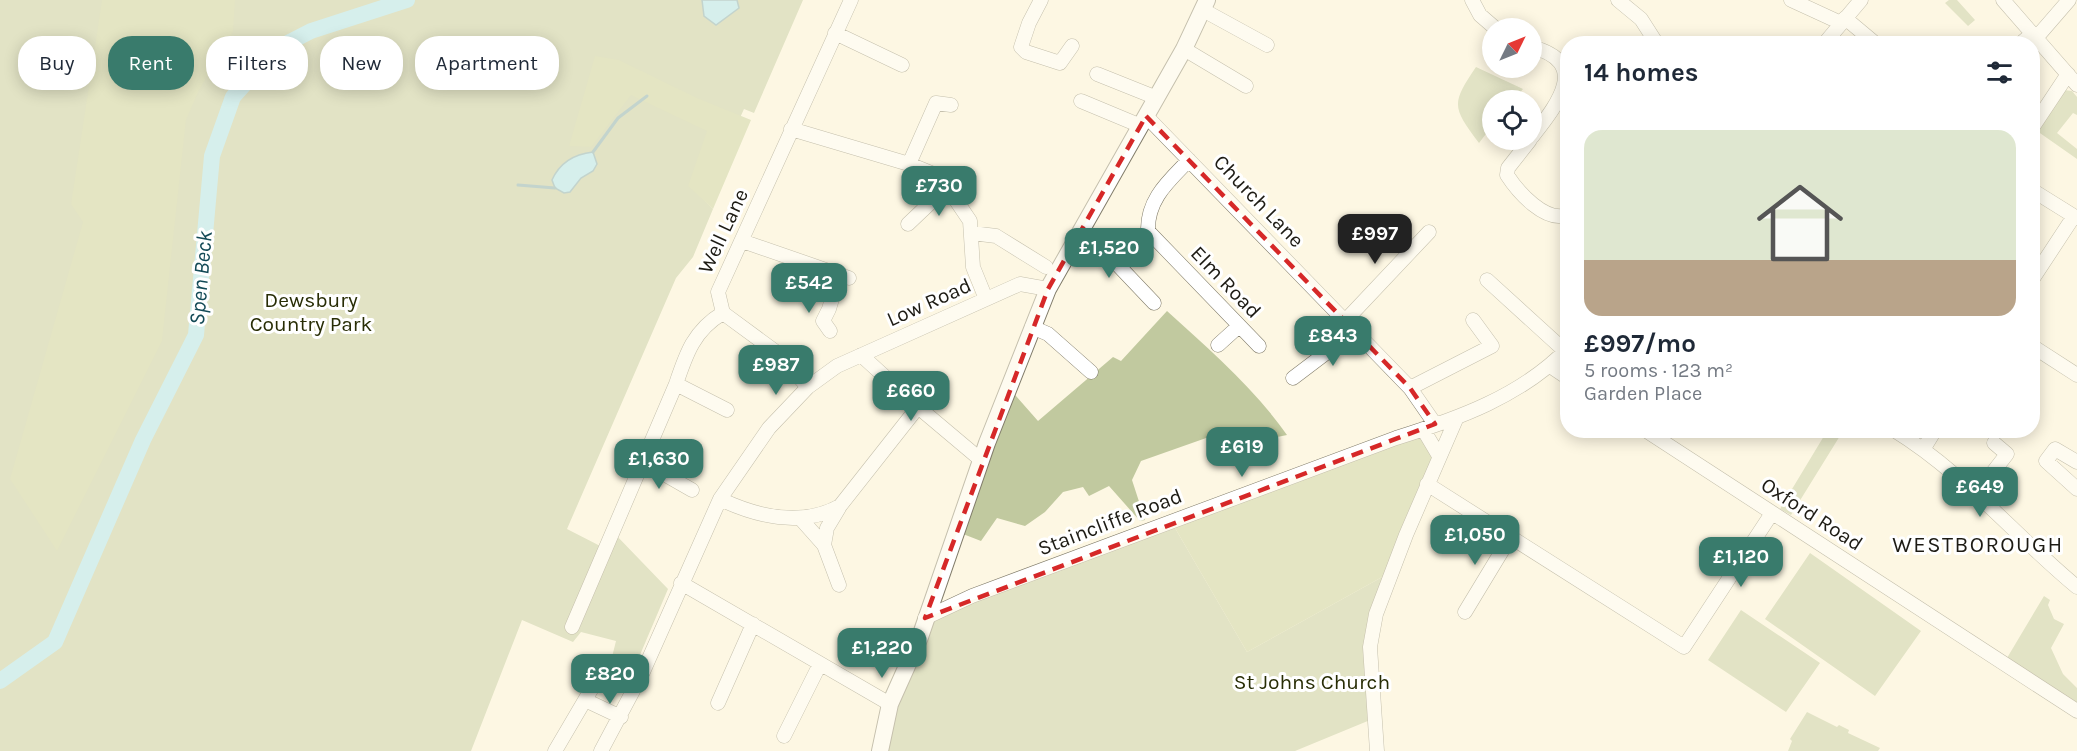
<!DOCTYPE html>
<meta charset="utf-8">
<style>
:root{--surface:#fff;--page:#f2f2f3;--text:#1f2937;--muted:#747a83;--accent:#397b6c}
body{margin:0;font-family:Karla,sans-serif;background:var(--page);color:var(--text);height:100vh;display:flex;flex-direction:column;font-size:22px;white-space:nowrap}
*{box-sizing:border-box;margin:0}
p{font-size:20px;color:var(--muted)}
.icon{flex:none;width:33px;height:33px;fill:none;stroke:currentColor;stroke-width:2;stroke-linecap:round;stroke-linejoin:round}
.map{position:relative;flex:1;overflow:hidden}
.panel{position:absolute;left:1560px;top:36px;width:480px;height:402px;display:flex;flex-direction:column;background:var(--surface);border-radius:24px;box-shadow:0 3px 15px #0003}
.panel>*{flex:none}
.banner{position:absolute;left:18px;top:36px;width:570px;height:54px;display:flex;gap:12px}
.needle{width:39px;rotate:47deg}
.buttons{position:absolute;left:1482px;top:18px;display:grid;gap:12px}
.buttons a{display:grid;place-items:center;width:60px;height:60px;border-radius:50%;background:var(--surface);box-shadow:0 3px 15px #0003;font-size:30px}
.price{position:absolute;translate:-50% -51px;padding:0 14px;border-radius:12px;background:var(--accent);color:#fff;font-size:20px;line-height:39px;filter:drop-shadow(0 2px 3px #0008)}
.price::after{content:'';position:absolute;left:50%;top:36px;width:18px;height:14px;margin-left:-9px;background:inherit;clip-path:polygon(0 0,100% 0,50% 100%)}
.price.on{background:#222;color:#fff}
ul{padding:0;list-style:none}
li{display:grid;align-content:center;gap:12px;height:318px;padding:0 24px}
li span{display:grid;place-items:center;height:186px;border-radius:18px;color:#555}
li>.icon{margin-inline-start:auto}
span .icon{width:108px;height:108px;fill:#fffc;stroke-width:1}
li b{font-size:26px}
h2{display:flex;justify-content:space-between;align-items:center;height:72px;padding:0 24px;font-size:26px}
.chip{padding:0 21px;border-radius:24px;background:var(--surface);box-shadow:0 3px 15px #0003;font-size:21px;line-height:54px}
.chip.on{background:var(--accent);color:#fff}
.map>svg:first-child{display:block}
</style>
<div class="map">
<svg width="2077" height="751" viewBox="0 0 2077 751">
<rect width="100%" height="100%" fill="#fdf7e3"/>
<path fill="#c1c99f" d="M0,0h803l-49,113 -10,-4 -41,90 10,10 -20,48 -17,21 -109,251 41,21 6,-17 54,56 -37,87 -21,-11 6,-24 -35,-9 -8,10 -51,-22 -51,131h-471z
M1949,0h8l18,20 -7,6 -23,-23z
M1476,67l47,22 -9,11h-22v26l-13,17c-27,-36 -28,-39 -3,-76z
M2064,90l8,1 5,6v18l-4,-2 -16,20 20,16v10l-40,-28z
M1167,311c43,39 87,77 120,124l-72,15 -6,-13 -68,24 -9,19 13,40 -5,1 -31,-35 -20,10 -6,-9 -20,5 -18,20 -20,14 -28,-8 -16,23 -18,-7 46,-146 29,33 75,-64 8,4z
M1827,431h16l-52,84 -11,-6z
M1175,528l72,124 146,-81 -17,43 -1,104 -80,33h-415l45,-133 47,-22z
M1810,553l111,78 -46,65 -110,-77z
M2044,596l6,4 -2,5 6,14 10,5 -13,24 12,26 14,14v15l-70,-45z
M1741,610l79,53 -34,49 -78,-52z
M1807,712l30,15 2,-2 10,5 -1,3 32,15 -2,3h-90l4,-10 -2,-2z"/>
<path fill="#c5ce9c" d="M102,0h133l-2,32 -34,58 -13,30 -24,221 -105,210 -47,-72 73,-257 -12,-18z
M595,56l24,4 78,38 54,22 -38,89 -25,-23 19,-55 -76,-36 -40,52 -22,-1z
M1423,429l16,27 -46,115 -146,81 -72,-124 221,-90z"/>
<path fill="#a6e5f6" stroke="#7da8b2" stroke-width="1.5" d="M702,0h35l2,8 -23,17 -12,-9z
M593,152l4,12 -4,7 -12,7 -11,14 -6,1 -9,-5 -3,-8c8,-18 23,-26 41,-28z"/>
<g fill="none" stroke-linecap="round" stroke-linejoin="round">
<path stroke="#7da8b2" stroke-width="3" d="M593,152l25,-34 29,-22
M518,185l37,3"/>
<path stroke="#a6e5f6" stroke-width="16" d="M0,681l55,-39 88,-202 53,-105 16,-179 21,-59 43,-48 35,-18 96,-31"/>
<defs>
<path id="minor" d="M1041,0l-12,23 -8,24 5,5 34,11 12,-17
M1472,0l8,15 15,13
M1618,0l23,19 16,25
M1791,0l50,23
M2003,0l74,85
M1203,10l64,35
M1845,18l31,26
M835,33l67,32
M2037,37l32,-37
M1824,44l37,-44
M2020,44l13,-11
M1532,47c60,16 24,59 0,90
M1184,49l62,37
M1097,74l60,24
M1081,101l60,25
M1146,116l264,272 25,36
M2032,128l36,-54
M791,129l118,35 22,9 16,14 23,34 3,46 13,32
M1530,140l-22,28 -1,7c11,17 38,48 61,40
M1189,160c-20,21 -42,39 -41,71l111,115
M909,164l27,-61 15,2
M2032,190l45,28
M908,224l39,-37
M972,233l24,3 50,31
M1079,238l37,25 38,40
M742,241l107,37
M1487,280l78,71
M2032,280l42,-64
M1345,321l84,-89
M1032,327l16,7 43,38
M830,331l-7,-10 6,-12 10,-34
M1218,345l21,-19
M2032,346l45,29
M861,355l57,52 63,53
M1550,366l18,12
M1293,378l62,-47
M676,384l51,26
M808,387l-32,-35 -53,-39 -5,-21 133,-292
M1410,388l82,-42 -19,-26
M1423,429l16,27
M1645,430l432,281
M1894,430c70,43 121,106 183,157
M1924,448l11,-18
M643,462l49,28
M2077,462l-22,-13 -9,12 31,28
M1427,484l257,163 88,-134
M1976,494l31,-40 -13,-11
M720,499c38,18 82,28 120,7l78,-99
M800,518l24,27 15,40
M824,545l3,-17 12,-20
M681,583l209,121
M1465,612l46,-76
M925,618l47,-22 424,-158c61,-19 126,-42 172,-90
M572,627l104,-243c10,-30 18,-54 47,-71
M585,700l36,17
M718,703l35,-79
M784,736l36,-72
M555,751l47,-80
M601,751l42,-79 77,-173 49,-71 39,-41 29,-21 183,-82 28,5
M1377,751l-7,-104 6,-33 30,-79 51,-118"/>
<path id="major" d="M880,751l10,-47 30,-67 67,-194 61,-154 136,-240 23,-49"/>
</defs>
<use href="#minor" stroke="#817c6a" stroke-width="15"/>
<use href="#major" stroke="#817c6a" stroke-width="18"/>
<use href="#minor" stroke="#fff" stroke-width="14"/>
<use href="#major" stroke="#fff" stroke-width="16"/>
</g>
<path d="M0 0H2077V751H0ZM1146,116l264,272 25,36 -510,194 123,-329z" fill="#fdf7e3" fill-opacity=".55" fill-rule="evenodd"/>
<path fill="none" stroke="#d62828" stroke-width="4.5" stroke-dasharray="12 8" stroke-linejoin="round" d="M1146,116l264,272 25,36 -510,194 123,-329z"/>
<g text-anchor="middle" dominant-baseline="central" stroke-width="6" stroke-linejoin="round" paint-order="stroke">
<g font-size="21" fill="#1d1b14" stroke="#fff">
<text transform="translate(1259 201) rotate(46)">Church Lane</text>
<text transform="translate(723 231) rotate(-65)">Well Lane</text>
<text transform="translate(1226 282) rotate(46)">Elm Road</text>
<text transform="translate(929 302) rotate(-24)">Low Road</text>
<text transform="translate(1812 514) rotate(33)">Oxford Road</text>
<text transform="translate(1110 522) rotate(-21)">Staincliffe Road</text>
</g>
<g font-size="21" fill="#282d05" stroke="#fff">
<text x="311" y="300">Dewsbury<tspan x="311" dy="24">Country Park</tspan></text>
<text x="1312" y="682">St Johns Church</text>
</g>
<g font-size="22" font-style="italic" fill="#134a56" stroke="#fff">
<text transform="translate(201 278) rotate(-85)">Spen Beck</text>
</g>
<g font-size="22" letter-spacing="1.5" fill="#1d1b14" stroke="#fff">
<text x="1978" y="545">WESTBOROUGH</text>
</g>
</g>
</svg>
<div class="buttons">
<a><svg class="needle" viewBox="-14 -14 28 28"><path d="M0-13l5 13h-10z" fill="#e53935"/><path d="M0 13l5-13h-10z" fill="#747a83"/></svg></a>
<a><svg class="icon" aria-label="locate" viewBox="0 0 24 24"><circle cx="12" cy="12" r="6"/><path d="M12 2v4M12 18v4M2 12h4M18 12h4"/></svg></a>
</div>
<b class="price" style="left:939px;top:217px">£730</b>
<b class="price on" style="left:1375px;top:265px">£997</b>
<b class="price" style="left:1109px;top:279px">£1,520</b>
<b class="price" style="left:809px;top:314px">£542</b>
<b class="price" style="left:1333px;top:367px">£843</b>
<b class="price" style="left:776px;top:396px">£987</b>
<b class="price" style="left:911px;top:422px">£660</b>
<b class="price" style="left:1242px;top:478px">£619</b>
<b class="price" style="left:659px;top:490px">£1,630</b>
<b class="price" style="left:1980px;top:518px">£649</b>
<b class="price" style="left:1475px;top:566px">£1,050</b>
<b class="price" style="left:1741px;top:588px">£1,120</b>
<b class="price" style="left:882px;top:679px">£1,220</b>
<b class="price" style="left:610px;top:705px">£820</b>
<div class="banner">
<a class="chip">Buy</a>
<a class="chip on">Rent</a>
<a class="chip">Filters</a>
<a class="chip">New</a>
<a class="chip">Apartment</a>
</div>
<section class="panel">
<h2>14 homes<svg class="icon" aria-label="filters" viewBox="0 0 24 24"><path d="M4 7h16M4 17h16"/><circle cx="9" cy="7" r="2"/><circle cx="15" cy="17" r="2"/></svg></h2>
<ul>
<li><span style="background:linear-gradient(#dfe7d0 70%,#b9a48a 0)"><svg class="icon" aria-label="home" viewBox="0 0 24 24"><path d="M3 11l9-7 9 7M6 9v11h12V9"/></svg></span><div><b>£997/mo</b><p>5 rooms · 123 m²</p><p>Garden Place</p></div></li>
</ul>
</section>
</div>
